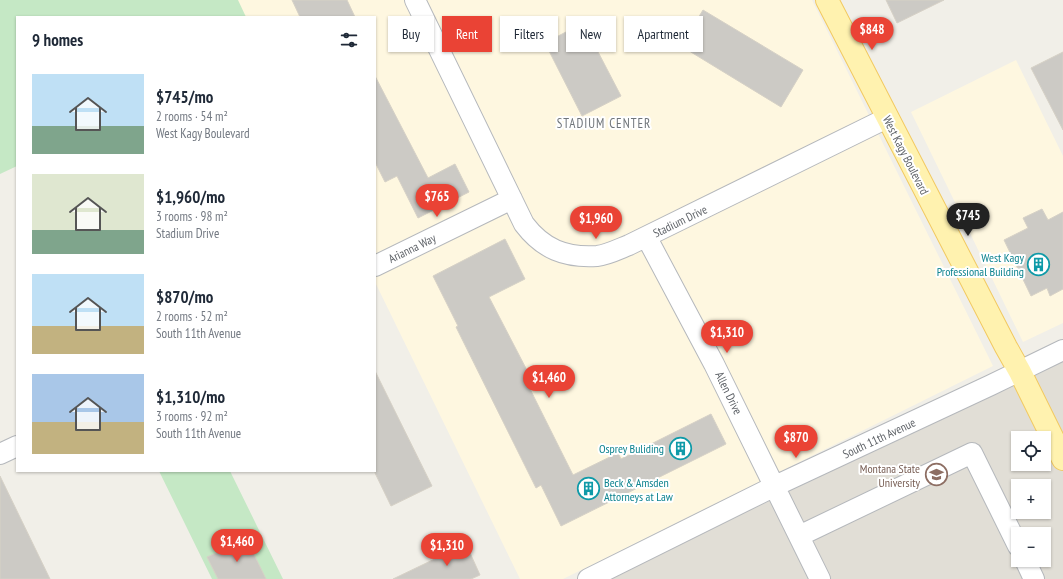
<!DOCTYPE html>
<meta charset="utf-8">
<style>
:root{--surface:#fff;--page:#f6f6f7;--text:#1f2937;--muted:#747a83;--accent:#ea4335}
body{margin:0;font-family:"PT Sans Narrow",sans-serif;background:var(--page);color:var(--text);height:100vh;display:flex;flex-direction:column;font-size:15px;white-space:nowrap}
*{box-sizing:border-box;margin:0}
p{font-size:13px;color:var(--muted)}
.icon{flex:none;width:22px;height:22px;fill:none;stroke:currentColor;stroke-width:2;stroke-linecap:round;stroke-linejoin:round}
.map{position:relative;flex:1;overflow:hidden}
.sheet{position:absolute;left:16px;top:16px;width:360px;height:456px;display:flex;flex-direction:column;background:var(--surface);border-radius:0px;box-shadow:0 1px 3px #0004}
.sheet>*{flex:none}
.banner{position:absolute;left:388px;top:16px;width:380px;height:36px;display:flex;gap:8px}
.buttons{position:absolute;left:1011px;top:431px;display:grid;gap:8px}
.buttons a{display:grid;place-items:center;width:40px;height:40px;border-radius:0px;background:var(--surface);box-shadow:0 1px 3px #0004;font-size:20px}
.price{position:absolute;translate:-50% -34px;padding:0 9px;border-radius:14px;background:var(--accent);color:#fff;font-size:13px;line-height:26px;filter:drop-shadow(0 1px 2px #0008)}
.price::after{content:'';position:absolute;left:50%;top:24px;width:12px;height:9px;margin-left:-6px;background:inherit;clip-path:polygon(0 0,100% 0,50% 100%)}
.price.current{background:#222;color:#fff}
ul{padding:0;list-style:none}
li{display:flex;align-items:center;gap:12px;height:100px;padding:0 16px}
li span{display:grid;place-items:center;flex:none;width:112px;height:80px;border-radius:0px;color:#555}
li>.icon{margin-inline-start:auto}
span .icon{width:48px;height:48px;fill:#fffc;stroke-width:1}
li b{font-size:17px}
h2{display:flex;justify-content:space-between;align-items:center;height:48px;padding:0 16px;font-size:17px}
.tag{padding:0 14px;border-radius:0px;background:var(--surface);box-shadow:0 1px 3px #0004;font-size:14px;line-height:36px}
.tag.current{background:var(--accent);color:#fff}
.map>svg:first-child{display:block}
</style>
<div class="map">
<svg width="1063" height="579" viewBox="0 0 1063 579">
<rect width="100%" height="100%" fill="#f1efe8"/>
<path fill="#fef7e0" d="M237,0h575l181,366 -430,213h-43l-145,-297v-265h-130z
M1016,60l47,96v167l-40,19 -112,-230z"/>
<path fill="#e1ded6" fill-rule="evenodd" d="M1063,351v228h-468zM1018,438h26v26h-26zM1018,486h26v26h-26zM1018,534h26v26h-26z"/>
<path fill="#c5e8c5" d="M0,0h238l8,17h-229v149l-17,8z
M159,471h71l53,108h-71z"/>
<path fill="#cccac5" stroke="#d6d1c6" d="M292,0h55l8,17h-55z
M886,0h58l-47,23z
M703,10l100,60 -22,37 -100,-61z
M583,23l38,73 -39,20 -37,-73z
M1063,52v78l-32,-62z
M375,76l53,102 27,-14 14,28 -51,26 -21,-42 -12,6 -10,-20z
M1042,209l6,11 15,-8v77l-13,7 -3,-8 -16,8 -27,-56 24,-12 -5,-10z
M505,239l20,40 -36,18 42,81 -5,3 47,94 45,-22 3,6 90,-45 15,30 -165,82 -20,-41 -5,3 -80,-161 2,-1 -25,-50z
M375,371l57,115 -41,20 -16,-33z
M0,476l50,103h-50z
M247,540l19,39h-48l-11,-22z
M466,544l14,31 -9,4h-78z"/>
<g fill="none" stroke-linecap="round" stroke-linejoin="round">
<defs>
<path id="minor" d="M415,0l109,224c19,25 41,34 73,32 10,-1 22,-7 32,-11l258,-127
M647,238l67,126 106,215
M375,266l137,-67
M0,454l17,-8
M799,536l173,-83 46,93
M1025,560l9,19
M588,579l187,-93 216,-101 72,-35"/>
<path id="major" d="M827,0l179,347 14,25 43,87"/>
</defs>
<use href="#minor" stroke="#b5b8bc" stroke-width="22"/>
<use href="#major" stroke="#f2c960" stroke-width="24"/>
<use href="#minor" stroke="#fff" stroke-width="20"/>
<use href="#major" stroke="#fff2af" stroke-width="22"/>
</g>
<defs>
<symbol id="building-ring" viewBox="-11 -11 22 22"><circle r="9.5" fill="#fff" stroke="#0f9aa8" stroke-width="1.5"/><path d="M-4-6H4V6H1V3H-1V6H-4ZM-2.5-4.3h1.7v1.8h-1.7ZM.8-4.3h1.7v1.8H.8ZM-2.5-1h1.7V.8h-1.7ZM.8-1h1.7V.8H.8Z" fill="#0f9aa8"/></symbol>
<symbol id="university-ring" viewBox="-11 -11 22 22"><circle r="9.5" fill="#fff" stroke="#8d6e63" stroke-width="1.5"/><path d="M0-5L7-2L0 1L-7-2ZM-4 1L0 2.5L4 1V4Q0 6-4 4Z" fill="#8d6e63"/></symbol>
</defs>
<g fill-rule="evenodd">
<use href="#building-ring" x="1026" y="252" width="25" height="25"/>
<use href="#building-ring" x="668" y="436" width="25" height="25"/>
<use href="#university-ring" x="924" y="462" width="25" height="25"/>
<use href="#building-ring" x="576" y="476" width="25" height="25"/>
</g>
<g text-anchor="middle" dominant-baseline="central" stroke-width="4" stroke-linejoin="round" paint-order="stroke">
<g font-size="12" fill="#5f6368" stroke="#fff">
<text transform="translate(906 155) rotate(63)">West Kagy Boulevard</text>
<text transform="translate(680 221) rotate(-26)">Stadium Drive</text>
<text transform="translate(412 248) rotate(-26)">Arianna Way</text>
<text transform="translate(729 393) rotate(64)">Allen Drive</text>
<text transform="translate(879 438) rotate(-25)">South 11th Avenue</text>
</g>
<g font-size="12" fill="#0d838f" stroke="#fff" text-anchor="end">
<text x="1024" y="257">West Kagy<tspan x="1024" dy="14">Professional Building</tspan></text>
<text x="664" y="448">Osprey Buliding</text>
<text x="604" y="482" text-anchor="start">Beck &amp; Amsden<tspan x="604" dy="14">Attorneys at Law</tspan></text>
</g>
<g font-size="12" fill="#785e54" stroke="#fff" text-anchor="end">
<text x="920" y="468">Montana State<tspan x="920" dy="14">University</tspan></text>
</g>
<g font-size="13" letter-spacing="1" fill="#70757a" stroke="#fff">
<text x="604" y="123">STADIUM CENTER</text>
</g>
</g>
</svg>
<div class="buttons">
<a><svg class="icon" aria-label="locate" viewBox="0 0 24 24"><circle cx="12" cy="12" r="6"/><path d="M12 2v4M12 18v4M2 12h4M18 12h4"/></svg></a>
<a>+</a>
<a>−</a>
</div>
<b class="price" style="left:872px;top:51px">$848</b>
<b class="price" style="left:437px;top:218px">$765</b>
<b class="price current" style="left:968px;top:237px">$745</b>
<b class="price" style="left:596px;top:240px">$1,960</b>
<b class="price" style="left:727px;top:354px">$1,310</b>
<b class="price" style="left:549px;top:399px">$1,460</b>
<b class="price" style="left:796px;top:459px">$870</b>
<b class="price" style="left:237px;top:563px">$1,460</b>
<b class="price" style="left:447px;top:567px">$1,310</b>
<div class="banner">
<a class="tag">Buy</a>
<a class="tag current">Rent</a>
<a class="tag">Filters</a>
<a class="tag">New</a>
<a class="tag">Apartment</a>
</div>
<section class="sheet">
<h2>9 homes<svg class="icon" aria-label="filters" viewBox="0 0 24 24"><path d="M4 7h16M4 17h16"/><circle cx="9" cy="7" r="2"/><circle cx="15" cy="17" r="2"/></svg></h2>
<ul>
<li><span style="background:linear-gradient(#bfe0f5 65%,#7fa58c 0)"><svg class="icon" aria-label="home" viewBox="0 0 24 24"><path d="M3 11l9-7 9 7M6 9v11h12V9"/></svg></span><div><b>$745/mo</b><p>2 rooms · 54 m²</p><p>West Kagy Boulevard</p></div></li>
<li><span style="background:linear-gradient(#dfe7d0 70%,#7fa58c 0)"><svg class="icon" aria-label="home" viewBox="0 0 24 24"><path d="M3 11l9-7 9 7M6 9v11h12V9"/></svg></span><div><b>$1,960/mo</b><p>3 rooms · 98 m²</p><p>Stadium Drive</p></div></li>
<li><span style="background:linear-gradient(#bfe0f5 65%,#c2b280 0)"><svg class="icon" aria-label="home" viewBox="0 0 24 24"><path d="M3 11l9-7 9 7M6 9v11h12V9"/></svg></span><div><b>$870/mo</b><p>2 rooms · 52 m²</p><p>South 11th Avenue</p></div></li>
<li><span style="background:linear-gradient(#a9c7e8 60%,#c2b280 0)"><svg class="icon" aria-label="home" viewBox="0 0 24 24"><path d="M3 11l9-7 9 7M6 9v11h12V9"/></svg></span><div><b>$1,310/mo</b><p>3 rooms · 92 m²</p><p>South 11th Avenue</p></div></li>
</ul>
</section>
</div>
